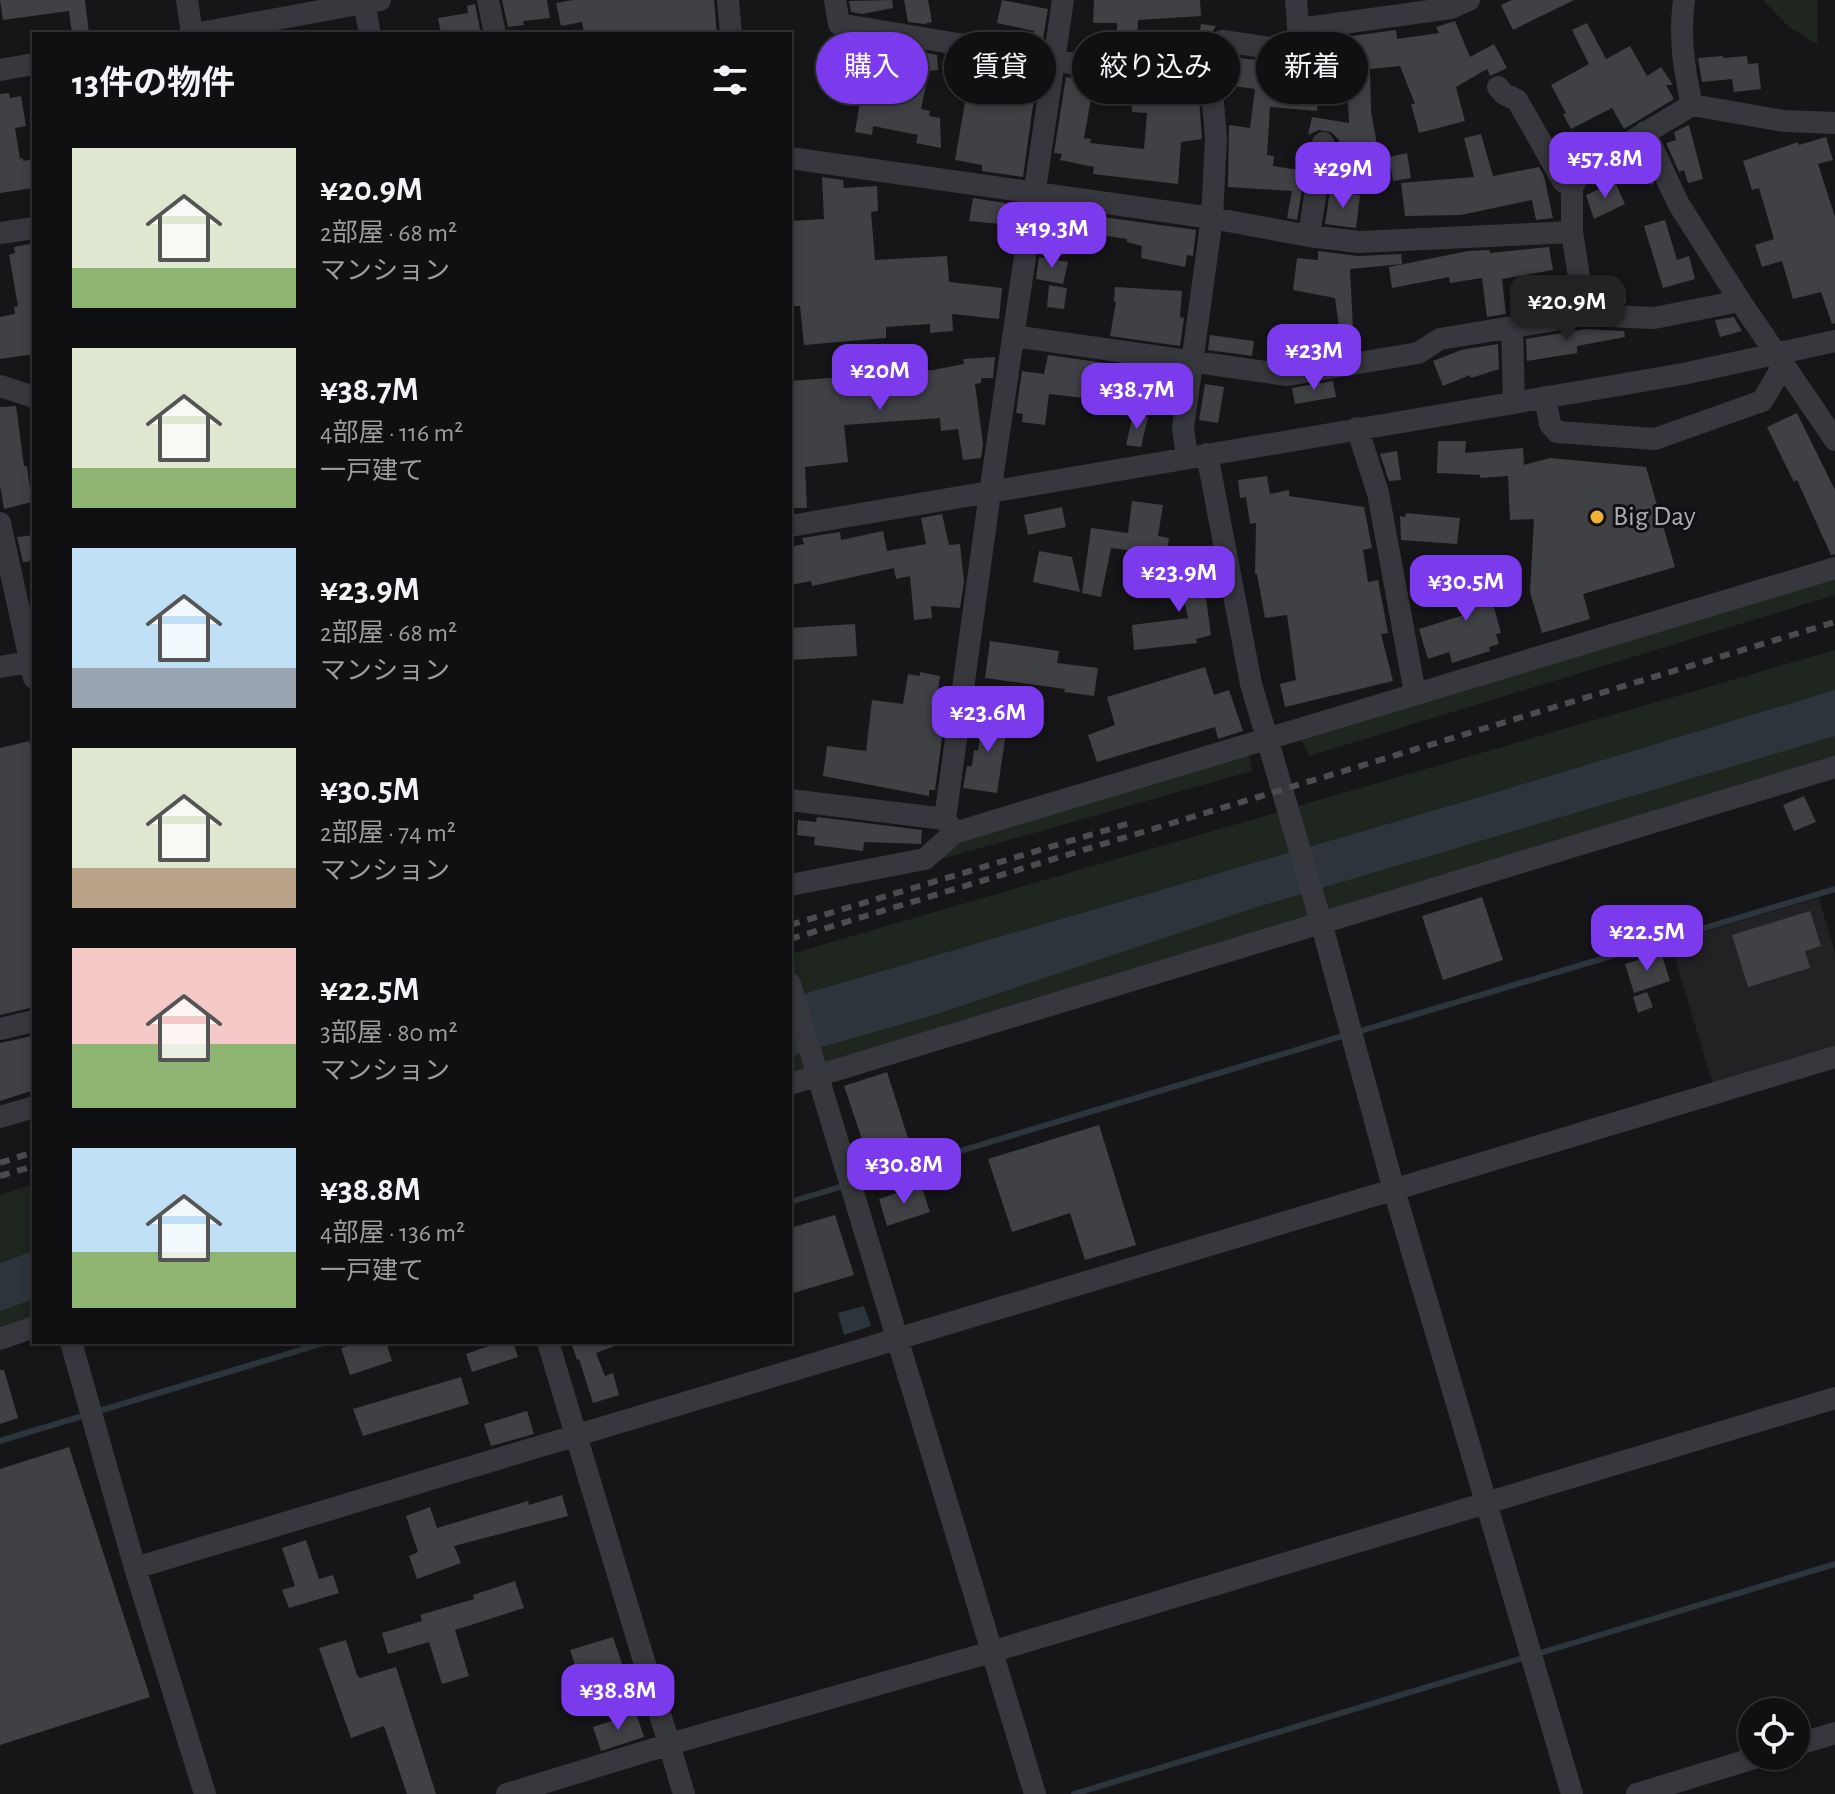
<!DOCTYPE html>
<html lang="ja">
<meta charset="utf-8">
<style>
:root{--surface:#101012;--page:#1e1e20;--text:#f1f3f6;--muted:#9c9d9f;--line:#303032;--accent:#7c3aed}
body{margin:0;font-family:"Alegreya Sans","Noto Sans JP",sans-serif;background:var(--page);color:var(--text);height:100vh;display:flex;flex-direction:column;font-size:30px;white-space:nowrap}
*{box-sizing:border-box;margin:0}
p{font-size:26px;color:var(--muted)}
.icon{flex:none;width:44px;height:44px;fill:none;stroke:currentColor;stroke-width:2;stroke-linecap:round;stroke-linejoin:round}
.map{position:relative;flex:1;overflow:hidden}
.details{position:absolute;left:32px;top:32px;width:760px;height:1312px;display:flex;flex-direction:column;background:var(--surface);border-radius:0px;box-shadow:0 4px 12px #0003,0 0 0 2px var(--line)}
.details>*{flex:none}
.top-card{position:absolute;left:816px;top:32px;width:760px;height:72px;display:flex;gap:16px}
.controls{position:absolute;left:1738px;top:1698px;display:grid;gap:16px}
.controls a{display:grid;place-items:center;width:72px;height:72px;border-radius:50%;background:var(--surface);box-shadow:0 4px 12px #0003,0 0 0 2px var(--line);font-size:40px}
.price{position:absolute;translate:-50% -68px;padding:0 18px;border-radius:16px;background:var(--accent);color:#fff;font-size:26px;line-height:52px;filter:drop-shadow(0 2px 4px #0008)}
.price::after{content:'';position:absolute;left:50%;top:48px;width:24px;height:18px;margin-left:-12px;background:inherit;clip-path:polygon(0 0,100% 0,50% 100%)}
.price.current{background:#222;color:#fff}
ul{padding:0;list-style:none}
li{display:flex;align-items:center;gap:24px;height:200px;padding:0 40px}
li span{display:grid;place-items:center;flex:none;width:224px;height:160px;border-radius:0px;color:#555}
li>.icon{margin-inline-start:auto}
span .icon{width:96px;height:96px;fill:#fffc;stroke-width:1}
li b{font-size:34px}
h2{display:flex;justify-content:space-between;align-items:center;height:96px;padding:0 40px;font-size:34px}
.chip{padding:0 28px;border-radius:36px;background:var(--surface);box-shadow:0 4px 12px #0003,0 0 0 2px var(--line);font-size:28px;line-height:72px}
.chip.current{background:var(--accent);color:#fff}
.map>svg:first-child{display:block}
</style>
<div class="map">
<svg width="1835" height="1794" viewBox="0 0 1835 1794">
<rect width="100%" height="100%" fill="#161618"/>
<path fill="#222225" d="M1819,898l16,55v96l-122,36 -43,-143z"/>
<path fill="#1e261f" d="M1763,0h54v44l-28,-17z
M1835,578v17l-526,161 -10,-22z
M1835,650v117l-1045,317v-130z
M1249,749l3,22 -314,89 16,-27z
M34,1184v143l-34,12v-144z"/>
<path fill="#2c353c" d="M1835,690v46l-581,172 -320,107 -144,41v-58l687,-200z
M34,1251v48l-34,12v-48z
M864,1306l7,20 -27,9 -6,-22z"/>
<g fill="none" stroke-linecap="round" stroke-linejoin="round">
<path stroke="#2c353c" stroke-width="6" d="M1357,1032l478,-143
M790,1202l556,-167
M0,1441l327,-99
M1537,1654l298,-90
M1074,1794l452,-137"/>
</g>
<path fill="#404145" d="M0,0h85l4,34h-17l-3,-23 -66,9z
M502,0h45l3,18 -27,3 1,4 -16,2z
M573,0h141l3,34h-133l-2,-12 -21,4 -5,-23z
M892,0l1,8 -31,6 -11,-2 -2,-11z
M904,0h24l4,22 -8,2 -16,-2z
M1002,0l46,9 -6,35 -10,-2 2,-11 -37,-8z
M1094,0h106l1,16 -63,4 -1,40 -20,-3v-34h-24z
M1512,0h62l-61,30 -12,-25z
M475,4l6,30h-40l-3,-16 30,-5 -1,-7z
M1455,21l15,36 24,-13 13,24 -17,8 -3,-7 -31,18 9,34 -46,12 -8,-29h4l-15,-38 -30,3 1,42 6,34 -35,7 -3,-12 -8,-8 -12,-2 -11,5 4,-18 37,6 -4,-86 51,-7 1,9 42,-6 -3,-6z
M1587,23l19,36 24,-13 17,30 14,-9 12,18h-7l8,14 -50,30 -12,-21 -41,21 -8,-15 3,-1 -15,-28 38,-21 -17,-34z
M1201,24l15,2 -7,11 -6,21 -7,-1z
M923,52l14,3 1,15 -9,1 -8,38 9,2 -1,5 11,2 1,30 -25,-5 2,-8 -45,-9 -1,9 -17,-3 5,-30 22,4 2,-18 7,1 -1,-35z
M1723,56v2l24,-2 1,8 10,-1 3,26 -27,3 -2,-13 -30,3 -4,-24z
M1232,57l39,5 -2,13 51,5 -3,31 -47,-4 -3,48 7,1 -1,10 32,5 -8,49 -10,-2 5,-27 -64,-4 1,-62 21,3 5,-39 -29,-4z
M978,68l32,6 -1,15 26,2 -12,86 -41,-6v-6l-27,-5 14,-81 7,1z
M1066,77l28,5 -10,56 7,1 -1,4 54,6 3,-36 -15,-1v-24l33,5v3l34,3 3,40 -21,3 -3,42 -85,-10 1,-7 -34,-7 2,-6 -8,-1z
M9,93l1,5 11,-2 5,30 -11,2 5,31 3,-1v3l11,-2v29l-34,5v-99z
M1689,125l14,54 -15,4 -4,-13 -5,2 -13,-29 10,-3 -2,-8z
M1481,134l12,42 46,-9 5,9 9,42 -17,2 -4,-20 -71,15 -56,1 -4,-33 73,-6 -10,-39z
M1826,137l7,23 -15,4 17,53v106l-3,1 -11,-32 -28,7 -11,-38 -20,6 -7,-22 19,-6 -15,-51 -7,2 -9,-29 55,-19 1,3z
M1575,141l7,14 -13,9 -8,-16z
M1407,153l4,25 -18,3 -4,-24z
M1639,153l15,31 -3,1 -5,-11 -21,9 -7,-17z
M822,177l21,3 1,8 33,-2 1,25 -7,1 4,48 72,-4 2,26 53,6 -3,31 -47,-5 1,17 -23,2v-9l-44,3v11l-82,7 -4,-39h-10v-85l34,-2z
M1615,182l10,22 -31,15 -8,-24z
M1330,191l30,4 -4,33 -31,-4z
M973,198l32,5 -4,21 -32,-3z
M1046,209l150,21 -3,26 -6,-1 -2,12 -44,-9 1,-12 -15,-4v-3l-83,-12z
M1665,220l12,40 12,-4 6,23 -32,9 -19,-62z
M34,243v111l-34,5v-42l15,-3 -1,-7 4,-1 -9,-51 6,-2 -1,-6z
M1549,247l4,23 -51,9 4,35 -19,3 -5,-39 -32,5 -1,-6 -57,11 -3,-21 79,-16 22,-1v3z
M1318,251l40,5 43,-2 1,10 -52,5 4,80 -2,1 -21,3 -3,-16 12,-2 -5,-37 -42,-8 4,-32 21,2z
M1039,257l29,5 -5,22 -27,-5z
M1049,285l18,3 -3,21 -17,-2z
M1115,287l67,4 -2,26 4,1 -4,28 -70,-10 6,-34h-2z
M1625,288l1,15 -29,-1 -2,-11z
M1734,317l8,14 -22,6 -5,-17z
M1586,329l38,2 1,6 -48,9v7l-50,8 -1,-22z
M1210,335l44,6 -2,15 -44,-6z
M1498,344l1,25 -28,9 -1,-3 -27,11 -10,-25 28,-11z
M1048,355l128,18 -1,13 -51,-11 -1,3 -28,-6 -3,27 -43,-5 -4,31 -23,-3 1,-8 -7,-1 6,-42 22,3z
M995,357l-2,21h-12v5l-6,1 8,60 -2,14 -18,2 -5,-31 -17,2 -1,-13 -96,7 4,37 -43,5 2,41h-17v-127l143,-11 31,-6 -1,-5z
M1333,381l3,16 -41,7 -3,-16z
M1205,384l19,3 -6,36 -19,-3z
M16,406l8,60h3l5,36 -28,7 -4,-24v-78z
M1797,413l38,77v64l-4,1 -34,-75 -3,2 -27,-55z
M1133,414l15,3 -7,30 -15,-2z
M1438,441h28l-1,12 58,-5 1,17 26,-7 96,9 29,100 -92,27 7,25 -48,14 -12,-41 4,-73 -24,1 -2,-44 -28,2v-3l-43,-2z
M1397,451l4,29 -12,1 -9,-27z
M1267,476l3,18 19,-4v6l75,11 8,41 -9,2 5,32 10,-2 10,53 -7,1 12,47 -108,26 -5,-23 16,-4 -9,-65 -22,3 -8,-44h-2l1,-51 -6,1 -4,-27 -6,1 -2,-18z
M1132,501l31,4 -5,31 11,2 -3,17 -55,-7 -10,49 -19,-4 9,-65 37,5z
M1062,507l4,20 -38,8 -4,-20z
M1406,513l54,5 -3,26 -56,-4 -1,-24 5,1z
M942,514l7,31 11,-1 4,38 -4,26 -29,-2 1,12 -18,2 -4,-44 -14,3 -2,-11 -82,18 -1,-5 -21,4v-38l14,-3 -2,-6 38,-6 1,8 42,-9 4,20 39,-7 -5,-26z
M34,535v26l-11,1 -6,-25z
M1039,551l33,6 8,35 -47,-10z
M1201,562l10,73 -15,4 1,4 -63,7 -2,-25 56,-7 -7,-29 -8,1 -3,-23z
M1461,567l29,5 -6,30 8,-2 9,33 -5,1 3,10 -10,3 1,4 -38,12 -3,-11 -21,7 -9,-30 51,-16 -7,-26 -6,-1z
M855,624l2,32 -67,4v-32z
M990,641l69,10 -2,12 41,5 -4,28 -30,-4 1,-3 -80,-11z
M1205,667l9,28 15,-5 14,41 -25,8 -3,-12 -118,35 -9,-27 27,-10 -8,-28z
M920,672l20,4 -4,30 10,2 -11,82h-6v6l-106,-20 4,-30 39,5 6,-51 31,4 5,-30 12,2z
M983,710l26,3 -12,80 -34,-5 4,-22h5l2,-16 4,1z
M29,741l5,19v247l-34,8v-267z
M1804,796l12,26 -22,9 -11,-26z
M817,817l105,13 -1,14 -57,-2 -1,9 -49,-6 1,-8 -18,-2 1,-15 18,2z
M1482,897l21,63 -60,20 -21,-64z
M1810,911l11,35 -16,5 5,17 -62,19 -16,-52z
M1661,953l9,28 -36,12 -9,-29z
M1647,992l6,15 -15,6 -5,-16z
M32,1036l2,54 -34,11v-58z
M887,1072l21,66 -42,13 -22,-65z
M1099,1125l37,120 -51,15 -15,-47 -58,19 -24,-73z
M921,1185l9,27 -43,14 -8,-27z
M835,1215l19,60 -64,19v-66z
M359,1342h27l6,19 -42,14 -9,-27z
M500,1342h13l5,15 -46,15 -6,-18z
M571,1342h49v2l-24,9 9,23 8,-3 6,22 -26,8 -14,-44 -2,1z
M0,1370h4l14,48 -18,6z
M461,1377l8,27 -106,32 -10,-27z
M527,1411l7,23 -43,12 -7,-22z
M69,1447l81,250 -150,48v-276z
M562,1495l6,21 -114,30 7,17 -44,16 -8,-23 9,-4 -12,-36 24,-9 7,21 91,-27 1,4z
M306,1540l13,39 14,-4 6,18 -50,15 -7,-18 13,-4 -13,-38z
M515,1581l9,27 -69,22 14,46 -27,8 -13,-42 -41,12 -6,-21 40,-12 -2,-6 54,-16 -1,-4z
M613,1637l9,27 -43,13 -9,-27z
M346,1640l11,35 3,3 36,-11 40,127h-29l-23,-68 -33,12 -32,-90z
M636,1713l8,24 -43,14 -8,-24z"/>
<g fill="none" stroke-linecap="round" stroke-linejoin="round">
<path stroke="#37383d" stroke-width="22" d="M187,0l5,34
M488,0l7,34
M728,0l3,34
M835,0l4,24 373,63
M1684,0c-5,36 0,70 8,105
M364,3l6,31
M1299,29l152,-21 18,-8
M195,34l185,-34
M0,70l34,-6
M1498,87l6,7 13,6 46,81 9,7
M1645,132l33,71 62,98 95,139
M790,158l422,60 97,18 50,6 213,-10v-44l8,-16 112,-67 92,16 51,2
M1572,232l13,83
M0,233l34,-5
M1309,236l14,-93
M1512,327l2,75
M1013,336l274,39 131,-22 22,-14 145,-24 69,3 86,-17
M0,386l34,11
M1545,397l5,27 7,8 98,7 107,-38 21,-35
M1357,428l21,65 37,200
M1207,454l44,230 70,238 73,268 178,604
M1187,457l-4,-29 29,-210 4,-81 -5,-56 11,-40 78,11 -4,-52
M0,523l34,155
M790,526l893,-152 152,-33
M0,667l34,-6
M790,800l155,19 6,9
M945,819l45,-326 73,-493
M790,885l135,-26 29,-26 881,-265
M790,984l245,810
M0,1029l34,-8
M790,1084l1045,-317
M0,1117l34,-10
M0,1339l34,-12
M71,1342l64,226 70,226
M548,1342l136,452
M135,1568l1700,-511
M1796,1745l39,-12
M507,1794l163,-50 321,-92 844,-254
M1637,1794l124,-38"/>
<path stroke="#4a4c52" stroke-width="6" stroke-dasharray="10 8" stroke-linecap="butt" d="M790,925l340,-102
M790,939l1045,-317
M0,1163l34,-11
M0,1176l34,-10"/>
</g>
<circle fill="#f2b134" stroke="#111113" stroke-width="3" cx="1597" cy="517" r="8"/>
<g text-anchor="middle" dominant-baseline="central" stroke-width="6" stroke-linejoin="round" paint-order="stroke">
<g font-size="28" fill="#a8adb8" stroke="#111113" text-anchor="start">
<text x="1613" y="517">Big Day</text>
</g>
</g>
</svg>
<div class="controls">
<a><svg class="icon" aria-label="locate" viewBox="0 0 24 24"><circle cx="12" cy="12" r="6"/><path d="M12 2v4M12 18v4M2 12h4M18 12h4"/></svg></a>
</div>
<b class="price" style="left:1605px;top:200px">¥57.8M</b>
<b class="price" style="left:1343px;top:210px">¥29M</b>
<b class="price" style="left:1052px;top:270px">¥19.3M</b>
<b class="price current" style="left:1567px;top:343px">¥20.9M</b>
<b class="price" style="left:1314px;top:392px">¥23M</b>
<b class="price" style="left:880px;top:412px">¥20M</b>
<b class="price" style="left:1137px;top:431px">¥38.7M</b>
<b class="price" style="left:1179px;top:614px">¥23.9M</b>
<b class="price" style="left:1466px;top:623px">¥30.5M</b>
<b class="price" style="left:988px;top:754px">¥23.6M</b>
<b class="price" style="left:1647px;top:973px">¥22.5M</b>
<b class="price" style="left:904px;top:1206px">¥30.8M</b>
<b class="price" style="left:618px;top:1732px">¥38.8M</b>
<div class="top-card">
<a class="chip current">購入</a>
<a class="chip">賃貸</a>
<a class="chip">絞り込み</a>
<a class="chip">新着</a>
</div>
<section class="details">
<h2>13件の物件<svg class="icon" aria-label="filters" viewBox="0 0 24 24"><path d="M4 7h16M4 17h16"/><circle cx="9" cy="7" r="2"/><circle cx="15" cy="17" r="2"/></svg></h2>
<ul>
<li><span style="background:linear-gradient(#dfe7d0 75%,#8fb573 0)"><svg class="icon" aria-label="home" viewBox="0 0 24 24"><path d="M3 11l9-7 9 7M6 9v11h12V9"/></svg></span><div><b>¥20.9M</b><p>2部屋 · 68 m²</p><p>マンション</p></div></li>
<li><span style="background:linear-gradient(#dfe7d0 75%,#8fb573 0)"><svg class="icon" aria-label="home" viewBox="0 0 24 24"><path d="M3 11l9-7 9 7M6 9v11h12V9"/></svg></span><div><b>¥38.7M</b><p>4部屋 · 116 m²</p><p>一戸建て</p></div></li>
<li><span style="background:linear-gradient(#bfe0f5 75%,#9aa5b1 0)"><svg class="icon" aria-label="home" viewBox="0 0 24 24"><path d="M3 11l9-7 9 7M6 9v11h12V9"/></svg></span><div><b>¥23.9M</b><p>2部屋 · 68 m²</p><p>マンション</p></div></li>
<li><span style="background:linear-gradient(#dfe7d0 75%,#b9a48a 0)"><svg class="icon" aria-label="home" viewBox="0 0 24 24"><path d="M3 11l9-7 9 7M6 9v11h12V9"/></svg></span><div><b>¥30.5M</b><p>2部屋 · 74 m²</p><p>マンション</p></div></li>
<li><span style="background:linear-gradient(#f6c9c9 60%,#8fb573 0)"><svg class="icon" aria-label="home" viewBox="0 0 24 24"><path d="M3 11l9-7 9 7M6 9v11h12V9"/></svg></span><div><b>¥22.5M</b><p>3部屋 · 80 m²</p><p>マンション</p></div></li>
<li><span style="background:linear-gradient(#bfe0f5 65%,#8fb573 0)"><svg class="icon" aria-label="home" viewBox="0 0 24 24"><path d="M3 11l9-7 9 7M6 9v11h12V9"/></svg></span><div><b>¥38.8M</b><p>4部屋 · 136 m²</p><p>一戸建て</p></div></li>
</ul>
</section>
</div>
